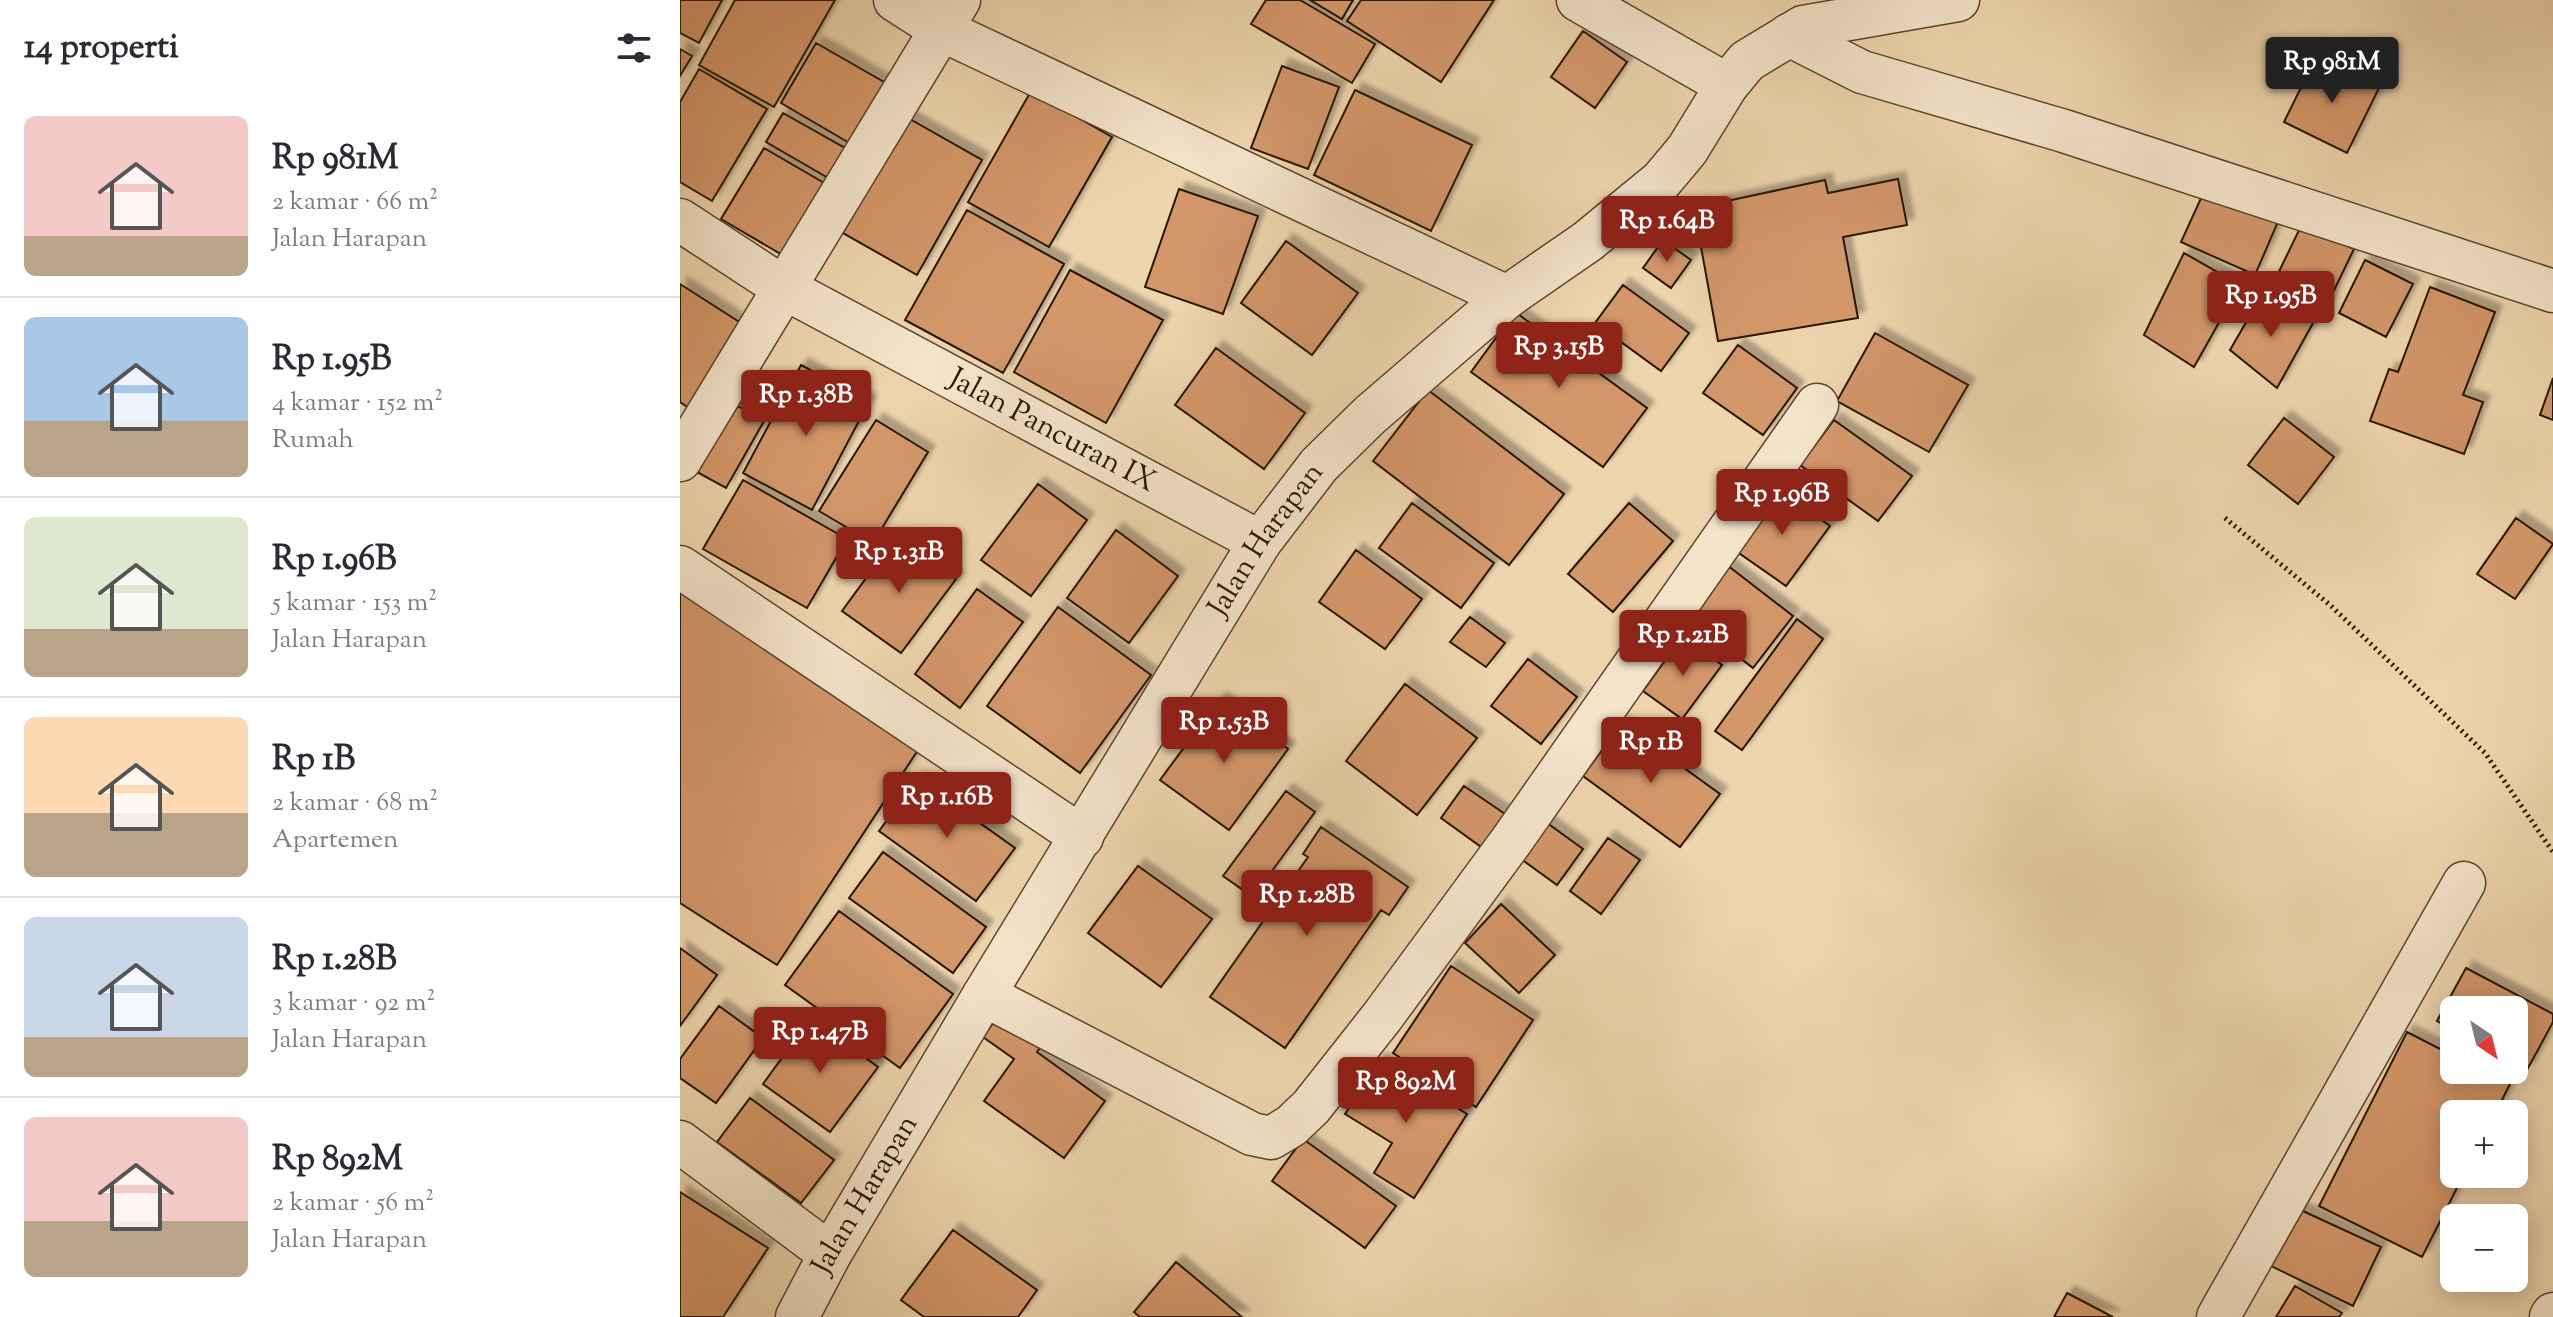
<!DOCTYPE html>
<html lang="id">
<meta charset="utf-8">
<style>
:root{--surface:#fff;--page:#f2f2f3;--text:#2b2b33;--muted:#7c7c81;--line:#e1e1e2;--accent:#8f2418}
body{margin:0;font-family:"Sorts Mill Goudy",serif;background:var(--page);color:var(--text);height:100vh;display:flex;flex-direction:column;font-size:30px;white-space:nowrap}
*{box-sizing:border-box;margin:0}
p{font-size:26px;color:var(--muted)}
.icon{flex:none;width:44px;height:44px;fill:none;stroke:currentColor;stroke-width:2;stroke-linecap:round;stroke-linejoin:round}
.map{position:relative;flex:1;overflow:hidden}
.side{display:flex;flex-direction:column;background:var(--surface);width:680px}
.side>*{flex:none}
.needle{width:52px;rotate:145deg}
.controls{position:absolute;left:1760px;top:996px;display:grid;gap:16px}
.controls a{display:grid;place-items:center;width:88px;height:88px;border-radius:12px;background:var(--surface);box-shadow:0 4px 20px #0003;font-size:40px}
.price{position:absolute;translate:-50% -68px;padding:0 18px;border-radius:8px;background:var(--accent);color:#fff;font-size:26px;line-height:52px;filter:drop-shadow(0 2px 4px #0008)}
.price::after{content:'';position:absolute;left:50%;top:48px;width:24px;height:18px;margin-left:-12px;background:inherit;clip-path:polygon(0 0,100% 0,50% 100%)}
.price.selected{background:#222;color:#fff}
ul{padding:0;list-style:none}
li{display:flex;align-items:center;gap:24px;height:200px;padding:0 24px}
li+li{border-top:2px solid var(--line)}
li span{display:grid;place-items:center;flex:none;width:224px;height:160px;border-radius:12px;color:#555}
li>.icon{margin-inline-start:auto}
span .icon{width:96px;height:96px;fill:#fffc;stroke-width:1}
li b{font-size:34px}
h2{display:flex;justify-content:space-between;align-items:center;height:96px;padding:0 24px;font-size:34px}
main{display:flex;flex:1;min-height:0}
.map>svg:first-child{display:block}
</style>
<main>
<section class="side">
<h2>14 properti<svg class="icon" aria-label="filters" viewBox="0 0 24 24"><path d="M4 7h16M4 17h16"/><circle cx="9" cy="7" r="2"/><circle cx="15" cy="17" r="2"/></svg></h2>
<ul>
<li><span style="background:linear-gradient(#f6c9c9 75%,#b9a48a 0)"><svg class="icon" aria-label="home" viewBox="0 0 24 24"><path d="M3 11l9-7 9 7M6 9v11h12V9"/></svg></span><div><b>Rp 981M</b><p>2 kamar · 66 m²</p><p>Jalan Harapan</p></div></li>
<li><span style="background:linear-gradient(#a9c7e8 65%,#b9a48a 0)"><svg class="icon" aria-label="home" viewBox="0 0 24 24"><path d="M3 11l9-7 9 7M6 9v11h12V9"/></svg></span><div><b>Rp 1.95B</b><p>4 kamar · 152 m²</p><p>Rumah</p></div></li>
<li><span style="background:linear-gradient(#dfe7d0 70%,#b9a48a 0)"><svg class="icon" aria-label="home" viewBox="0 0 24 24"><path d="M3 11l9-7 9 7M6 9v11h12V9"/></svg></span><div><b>Rp 1.96B</b><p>5 kamar · 153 m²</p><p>Jalan Harapan</p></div></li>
<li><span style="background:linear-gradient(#ffd9b3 60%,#b9a48a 0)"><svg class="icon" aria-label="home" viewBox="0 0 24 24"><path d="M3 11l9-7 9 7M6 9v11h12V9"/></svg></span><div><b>Rp 1B</b><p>2 kamar · 68 m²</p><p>Apartemen</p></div></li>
<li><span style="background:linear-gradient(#c9d6e8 75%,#b9a48a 0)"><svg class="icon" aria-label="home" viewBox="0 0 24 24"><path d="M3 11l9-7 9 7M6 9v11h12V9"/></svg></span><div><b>Rp 1.28B</b><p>3 kamar · 92 m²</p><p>Jalan Harapan</p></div></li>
<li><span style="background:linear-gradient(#f6c9c9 65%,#b9a48a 0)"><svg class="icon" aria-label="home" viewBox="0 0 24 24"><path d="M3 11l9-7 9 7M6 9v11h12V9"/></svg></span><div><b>Rp 892M</b><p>2 kamar · 56 m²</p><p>Jalan Harapan</p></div></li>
</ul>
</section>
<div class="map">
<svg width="1873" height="1317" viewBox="0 0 1873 1317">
<defs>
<filter id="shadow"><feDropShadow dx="7" dy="-7" stdDeviation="2" flood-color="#0004"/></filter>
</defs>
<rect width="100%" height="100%" fill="#eed5ae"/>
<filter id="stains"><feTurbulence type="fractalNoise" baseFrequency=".0025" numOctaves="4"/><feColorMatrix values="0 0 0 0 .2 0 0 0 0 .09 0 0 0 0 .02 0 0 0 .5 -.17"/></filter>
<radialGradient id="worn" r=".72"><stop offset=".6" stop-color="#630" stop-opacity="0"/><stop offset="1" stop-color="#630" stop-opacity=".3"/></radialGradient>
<path fill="#d3976a" stroke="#261701" stroke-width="2" filter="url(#shadow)" d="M0,0h42l-23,43 -19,-10z
M55,0h100l-61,107 -75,-42z
M586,0h34l75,44 -23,39 -101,-59z
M630,0h43l-11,19z
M681,0h133l-53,82 -94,-61z
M903,31l44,31 -32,46 -44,-31z
M136,43l82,47 -35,61 -82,-48z
M0,49l12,7 -12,20z
M1636,57l63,31 -32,65 -63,-31z
M602,66l57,21 -31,82 -57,-21z
M19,69l68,40 -55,92 -32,-19v-80z
M675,90l117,55 -41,86 -117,-56z
M351,91l81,46 -63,110 -81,-45z
M103,113l76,43 -17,30 -76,-44z
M228,118l74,42 -65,115 -74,-42z
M84,148l74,43 -42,72 -75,-44z
M1218,179l9,46 -64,12 15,81 -140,23 -24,-133 131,-28 3,13z
M1527,185l73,32 -25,58 -74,-33z
M499,189l79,27 -35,98 -78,-27z
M287,210l97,54 -61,109 -98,-53z
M1622,224l52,25 -31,64 -52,-25z
M983,240l28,20 -20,28 -28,-20z
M606,241l72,52 -46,62 -71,-52z
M1504,253l56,32 -46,82 -50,-32z
M1685,260l48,24 -27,53 -47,-24z
M390,270l93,50 -57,103 -92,-51z
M0,284l75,48 -56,83 -19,-13z
M943,285l66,48 -28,38 -66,-48z
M1750,287l65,25 -32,83 20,7 -19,52 -94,-33 19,-52 9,3z
M1583,293l50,30 -36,65 -47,-38z
M835,312l132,96 -44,59 -132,-95z
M1195,333l93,52 -39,67 -92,-51z
M1058,345l59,43 -34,47 -60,-42z
M536,348l89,65 -41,56 -89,-64z
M121,365l68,37 -57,108 -69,-37z
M1873,378v42l-13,-5z
M748,390l136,104 -55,71 -136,-104z
M45,399l39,22 -38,67 -40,-22z
M1604,418l50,39 -36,47 -50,-39z
M196,420l52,32 -55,91 -54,-32z
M1154,420l78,56 -34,45 -78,-56z
M63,480l104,59 -40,69 -104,-59z
M358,484l49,36 -56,76 -50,-36z
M1098,488l52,38 -44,60 -53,-37z
M732,503l82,60 -33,45 -82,-60z
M949,503l44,38 -60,71 -45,-38z
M1836,518l37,26 -38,55 -38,-25z
M436,530l62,46 -49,67 -62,-45z
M217,536l59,43 -55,74 -59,-42z
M676,550l66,49 -37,50 -66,-47z
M1047,565l66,51 -40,52 -66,-51z
M297,589l46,33 -63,86 -45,-34z
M0,592l240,155 -143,218 -97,-62z
M378,607l93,68 -71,98 -93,-67z
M790,617l35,26 -19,24 -36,-25z
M1117,619l26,20 -81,111 -27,-19z
M1003,636l39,29 -40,54 -39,-28z
M848,659l49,38 -36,47 -50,-38z
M725,684l72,54 -60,77 -71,-54z
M540,699l68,50 -59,81 -69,-50z
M942,723l98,71 -40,53 -97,-71z
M238,779l97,69 -39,53 -97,-70z
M784,786l44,30 -24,33 -43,-31z
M606,791l29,21 -62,85 -30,-21z
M863,820l40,29 -26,36 -40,-29z
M641,827l87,60 -19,28 -8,-5 -96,138 -75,-51 98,-140 -5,-3z
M928,838l32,22 -39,54 -31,-23z
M203,852l103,75 -33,46 -104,-75z
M458,866l74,53 -51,68 -73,-54z
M821,904l54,51 -36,38 -54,-50z
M159,911l114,83 -53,74 -115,-83z
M0,948l37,27 -37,51z
M771,966l82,54 -57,87 -83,-54z
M1786,968l87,46v8l-26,48 -13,-7v-53h-60v21l-17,-10z
M39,1006l44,32 -47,65 -36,-25v-19z
M321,1012l43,30 -7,10 68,49 -41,57 -80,-57 30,-42 -31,-22z
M131,1018l67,49 -48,65 -67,-48z
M1727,1032l47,24v14h29l27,14 -15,30h-41v60h10l-42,83 -103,-51z
M700,1060l87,54 -53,84 -40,-25 18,-30 -47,-29z
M70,1098l84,62 -33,43 -84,-61z
M623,1139l93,67 -31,42 -93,-67z
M0,1192l88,56 -45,69h-43z
M1612,1206l89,41 -28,59 -88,-43z
M273,1230l84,60 -19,27h-94l-23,-17z
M496,1262l66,55h-102l-6,-5z
M1615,1286l47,27 -3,4h-63z
M1387,1293l46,24h-59z"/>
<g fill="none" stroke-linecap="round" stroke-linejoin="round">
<defs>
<g id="minor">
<path d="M215,0l47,30 565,267"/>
<path d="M898,0l149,85"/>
<path d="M1109,35l73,37 202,59 489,160"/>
<path id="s1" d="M0,220l104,68 476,254"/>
<path d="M0,460l279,-460"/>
<path d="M0,567l402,270"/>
<path d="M304,995l268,139 19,4 20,-12 20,-19 71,-90 130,-177 305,-435"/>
<path d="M0,1142l150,112"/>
<path id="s2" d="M117,1317l33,-63 154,-259 276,-453 59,-77 51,-50 137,-118 81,-56 73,-60 26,-31 40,-65 20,-24 56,-34 155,-27"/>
<path d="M1538,1317l246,-434"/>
<path d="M1871,1317l2,-3"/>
</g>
</defs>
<use href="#minor" stroke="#58462c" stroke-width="45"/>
<path stroke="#261701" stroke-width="5" stroke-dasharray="2 4" stroke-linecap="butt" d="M1545,518l105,87 155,148 68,99"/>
<use href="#minor" stroke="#f4e4ca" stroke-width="42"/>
</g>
<g text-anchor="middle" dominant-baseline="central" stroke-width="7" stroke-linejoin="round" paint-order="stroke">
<g font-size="30" fill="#261701" stroke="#f4e4ca">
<text stroke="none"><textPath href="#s1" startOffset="428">Jalan Pancuran IX</textPath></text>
<text stroke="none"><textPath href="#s2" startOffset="908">Jalan Harapan</textPath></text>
<text stroke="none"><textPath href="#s2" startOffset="140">Jalan Harapan</textPath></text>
</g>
</g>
<rect width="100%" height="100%" filter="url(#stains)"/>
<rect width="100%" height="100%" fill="url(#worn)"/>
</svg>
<div class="controls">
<a><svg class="needle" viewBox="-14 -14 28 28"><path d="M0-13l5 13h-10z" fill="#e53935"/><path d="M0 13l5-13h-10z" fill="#7c7c81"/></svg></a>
<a>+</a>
<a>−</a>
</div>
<b class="price selected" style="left:1652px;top:105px">Rp 981M</b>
<b class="price" style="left:987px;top:264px">Rp 1.64B</b>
<b class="price" style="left:1591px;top:339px">Rp 1.95B</b>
<b class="price" style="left:879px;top:390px">Rp 3.15B</b>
<b class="price" style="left:126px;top:438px">Rp 1.38B</b>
<b class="price" style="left:1102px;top:537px">Rp 1.96B</b>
<b class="price" style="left:219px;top:595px">Rp 1.31B</b>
<b class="price" style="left:1003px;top:678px">Rp 1.21B</b>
<b class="price" style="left:544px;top:765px">Rp 1.53B</b>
<b class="price" style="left:971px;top:785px">Rp 1B</b>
<b class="price" style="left:267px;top:840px">Rp 1.16B</b>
<b class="price" style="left:627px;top:938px">Rp 1.28B</b>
<b class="price" style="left:140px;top:1075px">Rp 1.47B</b>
<b class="price" style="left:726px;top:1125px">Rp 892M</b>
</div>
</main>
